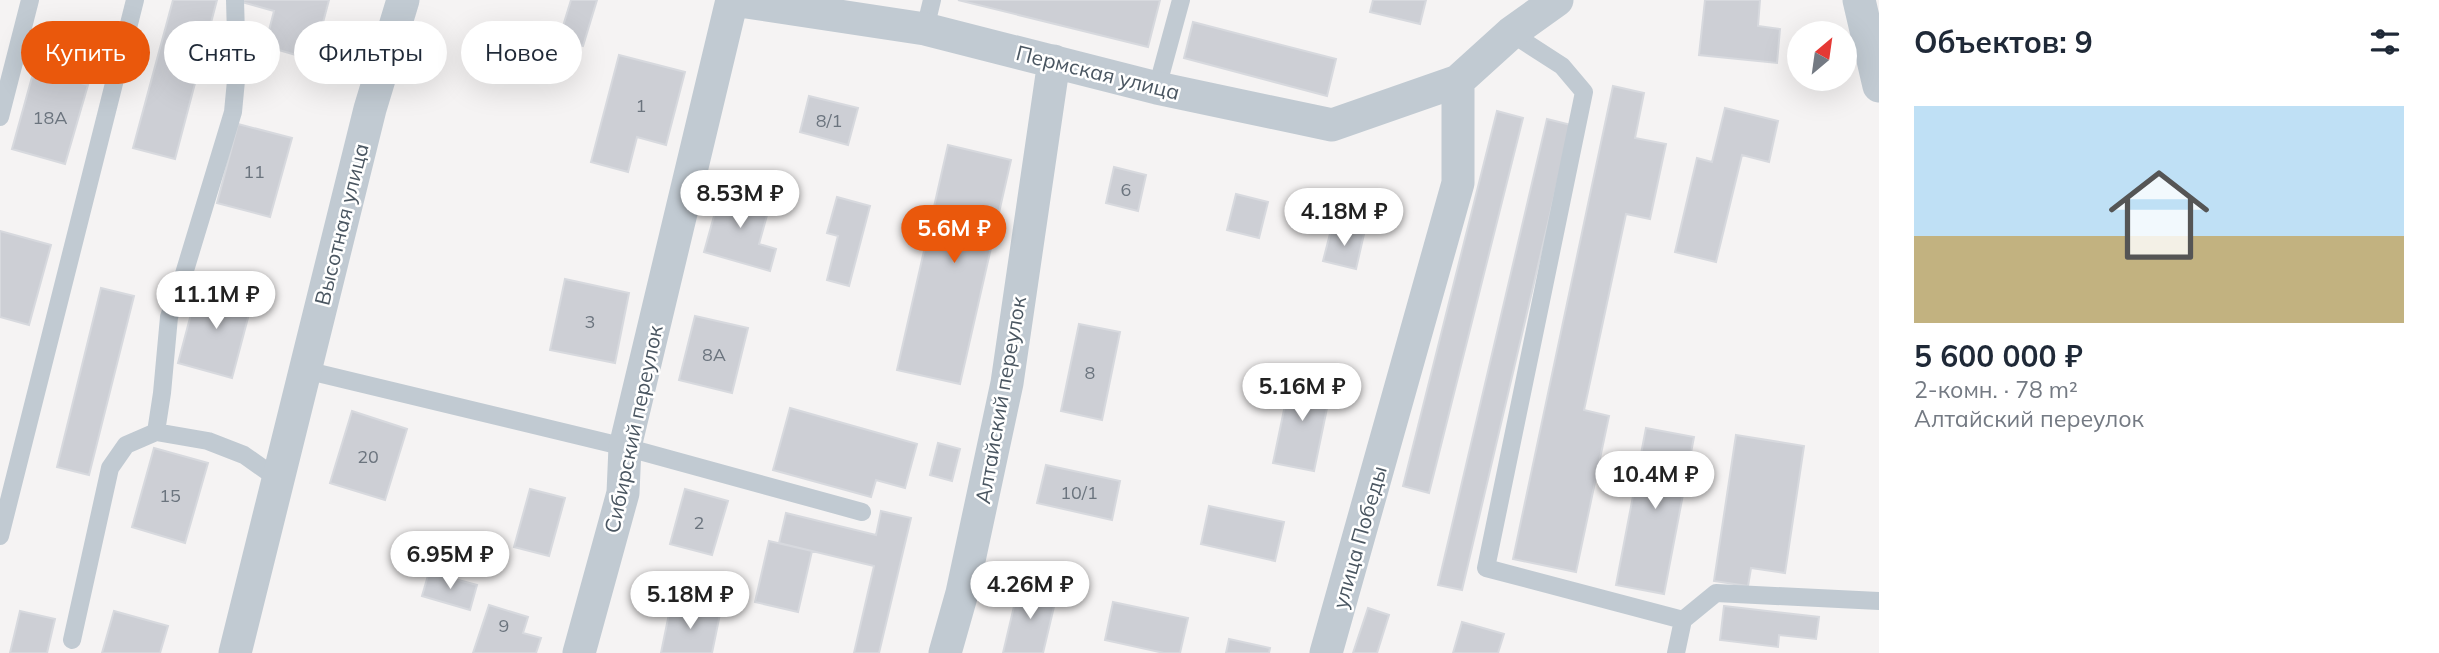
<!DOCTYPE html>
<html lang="ru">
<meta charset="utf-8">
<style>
:root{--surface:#fff;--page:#f6f6f7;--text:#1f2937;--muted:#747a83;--accent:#ea580c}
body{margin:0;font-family:Mulish,sans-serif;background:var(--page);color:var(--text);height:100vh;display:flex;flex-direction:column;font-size:26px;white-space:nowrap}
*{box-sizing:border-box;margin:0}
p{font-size:23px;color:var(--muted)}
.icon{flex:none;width:38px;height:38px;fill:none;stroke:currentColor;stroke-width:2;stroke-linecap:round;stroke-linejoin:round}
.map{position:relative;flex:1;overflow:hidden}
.panel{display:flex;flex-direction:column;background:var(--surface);width:560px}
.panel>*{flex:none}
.top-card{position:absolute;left:21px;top:21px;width:665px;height:63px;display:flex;gap:14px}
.needle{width:46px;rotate:29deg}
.controls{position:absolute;left:1787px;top:21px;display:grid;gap:14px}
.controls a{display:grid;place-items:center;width:70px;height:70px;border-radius:50%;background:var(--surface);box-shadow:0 7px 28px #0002;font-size:35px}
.price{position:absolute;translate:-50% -60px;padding:0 16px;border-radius:24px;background:#fff;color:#222;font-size:23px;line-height:46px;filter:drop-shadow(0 2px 4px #0008)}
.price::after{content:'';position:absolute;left:50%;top:42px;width:21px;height:16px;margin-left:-10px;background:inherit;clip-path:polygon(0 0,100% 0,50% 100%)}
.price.active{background:var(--accent);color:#fff}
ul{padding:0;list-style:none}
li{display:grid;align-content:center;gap:14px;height:371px;padding:0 35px}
li span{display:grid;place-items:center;height:217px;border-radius:0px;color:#555}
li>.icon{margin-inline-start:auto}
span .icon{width:126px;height:126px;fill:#fffc;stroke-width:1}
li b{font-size:30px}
h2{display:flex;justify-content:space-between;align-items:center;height:84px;padding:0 35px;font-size:30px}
.tag{padding:0 24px;border-radius:32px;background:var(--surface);box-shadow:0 7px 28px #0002;font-size:24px;line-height:63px}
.tag.active{background:var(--accent);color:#fff}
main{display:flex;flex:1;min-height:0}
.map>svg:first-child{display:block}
</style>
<main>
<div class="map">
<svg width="1879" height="653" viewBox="0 0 1879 653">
<rect width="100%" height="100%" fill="#f5f3f3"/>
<path fill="#cdcfd5" stroke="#d7d9de" stroke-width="2" d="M173,0h44l-42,159 -42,-11z
M243,0h86l-16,60 -48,-14 9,-35 -32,-9z
M571,0h26l-14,46 -24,-7z
M958,0h202l-12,47z
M1373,0h53l-6,24 -50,-12z
M1705,0h55l-2,26 22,3 -3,34 -78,-8z
M1193,22l143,37 -9,37 -143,-38z
M619,55l66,17 -19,73 -29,-8 -9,35 -37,-10z
M34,70l54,15 -23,79 -53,-15z
M1613,86l31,7 -9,45 31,6 -16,75 -24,-5 -31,145 -11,51 25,6 -33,156 -63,-13z
M809,96l49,12 -10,37 -48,-13z
M1725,108l53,13 -9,41 -27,-7 -26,107 -41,-10 22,-94 15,4z
M1497,111l26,7 -94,375 -26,-7z
M1547,119l24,6 -109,465 -24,-5z
M238,124l54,14 -22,79 -53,-14z
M948,145l63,15 -51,224 -63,-14z
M1114,167l32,8 -8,36 -32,-8z
M722,187l49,14 -12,43 17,5 -6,22 -66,-19z
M1236,194l32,8 -9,36 -32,-8z
M837,197l33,9 -21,80 -22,-6 11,-44 -11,-3z
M1332,226l32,8 -8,35 -33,-8z
M0,231l51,14 -22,80 -29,-8z
M565,279l64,14 -14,70 -65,-13z
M199,284l54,15 -21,79 -54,-15z
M101,288l33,8 -45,179 -32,-8z
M695,316l53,12 -16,65 -53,-13z
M1079,324l41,8 -18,88 -41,-9z
M1291,376l41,8 -18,87 -41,-8z
M790,408l127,36 -12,44 -29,-8 -5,17 -98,-27z
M352,411l55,18 -22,71 -55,-17z
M1646,428l48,9 -30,157 -48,-9z
M1736,435l68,11 -19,127 -34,-5 -3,18 -34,-5z
M938,443l22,6 -8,32 -22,-6z
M154,448l54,15 -23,80 -53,-16z
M1046,465l74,16 -8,39 -75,-17z
M530,489l35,9 -16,58 -35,-9z
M685,489l43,12 -16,54 -42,-11z
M1209,506l75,16 -9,39 -74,-17z
M881,511l30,7 -32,135h-25l20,-87 -95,-23 7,-30 90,22z
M769,541l43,10 -14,61 -43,-10z
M429,572l48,13 -7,25 -48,-14z
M1019,585l38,9 -14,59h-40z
M1113,602l75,16 -8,35h-16l-59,-13z
M671,604l49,10 -8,39h-51z
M489,605l39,12 -5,16 18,5 -5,15h-63z
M1724,606l95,11 -3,22 -37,-4 -1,12 -58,-7z
M1368,608l21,7 -12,38h-24z
M20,611l35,8 -8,34h-37z
M114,611l54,15 -8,27h-58z
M1462,622l42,12 -6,19h-45z
M1229,639l41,9 -1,5h-43z"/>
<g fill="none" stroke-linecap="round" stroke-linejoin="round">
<path stroke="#c1cad2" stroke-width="18" d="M925,29l7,-29
M1511,33l51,33 22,26 -98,476 197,52 33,-27 163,8
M1157,88l24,-88
M0,117l30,-117
M305,370l320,77 237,65
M156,432l6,-39 7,-76 14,-40 50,-165 4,-42 -2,-70
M0,536l135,-536
M72,640l38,-172 16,-23 30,-13 52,9 36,14 34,24
M1676,653l7,-33"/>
<path stroke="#c1cad2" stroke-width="33" d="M733,0l192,29 232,59 175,37 126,-44
M1859,0l20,86
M235,653l135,-544 33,-109
M579,653l44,-160 2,-46 107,-447
M945,653l17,-60 45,-210 47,-322
M1326,653l132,-470v-102l53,-48 46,-33"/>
</g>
<g text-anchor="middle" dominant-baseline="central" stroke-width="5" stroke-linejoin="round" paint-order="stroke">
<g font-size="18" fill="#6b747e">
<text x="641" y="105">1</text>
<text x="50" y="117">18А</text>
<text x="829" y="120">8/1</text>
<text x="254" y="171">11</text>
<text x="1126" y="189">6</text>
<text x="590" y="321">3</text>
<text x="714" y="354">8А</text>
<text x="1090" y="372">8</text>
<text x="368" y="456">20</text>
<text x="1079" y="492">10/1</text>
<text x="170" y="495">15</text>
<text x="699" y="522">2</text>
<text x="504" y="625">9</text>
</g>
<g font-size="21" fill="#4a5661" stroke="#fff">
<text transform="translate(1098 72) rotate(14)">Пермская улица</text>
<text transform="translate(341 224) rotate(-76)">Высотная улица</text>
<text transform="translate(1000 400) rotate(-80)">Алтайский переулок</text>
<text transform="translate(633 429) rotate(-78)">Сибирский переулок</text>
<text transform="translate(1359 537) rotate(-74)">улица Победы</text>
</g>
</g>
</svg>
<div class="controls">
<a><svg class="needle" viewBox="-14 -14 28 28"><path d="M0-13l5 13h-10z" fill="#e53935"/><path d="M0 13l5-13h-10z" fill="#747a83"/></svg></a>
</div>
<b class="price" style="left:740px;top:230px">8.53M ₽</b>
<b class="price" style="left:1344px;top:248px">4.18M ₽</b>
<b class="price active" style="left:954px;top:265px">5.6M ₽</b>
<b class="price" style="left:216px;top:331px">11.1M ₽</b>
<b class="price" style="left:1302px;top:423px">5.16M ₽</b>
<b class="price" style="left:1655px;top:511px">10.4M ₽</b>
<b class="price" style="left:450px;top:591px">6.95M ₽</b>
<b class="price" style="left:1030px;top:621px">4.26M ₽</b>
<b class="price" style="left:690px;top:631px">5.18M ₽</b>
<div class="top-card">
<a class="tag active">Купить</a>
<a class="tag">Снять</a>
<a class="tag">Фильтры</a>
<a class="tag">Новое</a>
</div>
</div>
<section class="panel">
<h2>Объектов: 9<svg class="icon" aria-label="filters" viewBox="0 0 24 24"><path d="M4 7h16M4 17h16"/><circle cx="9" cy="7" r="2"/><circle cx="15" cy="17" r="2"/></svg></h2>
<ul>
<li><span style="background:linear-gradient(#bfe0f5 60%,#c2b280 0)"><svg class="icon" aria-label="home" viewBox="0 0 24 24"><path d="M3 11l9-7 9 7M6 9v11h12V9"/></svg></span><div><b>5 600 000 ₽</b><p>2-комн. · 78 m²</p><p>Алтайский переулок</p></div></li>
</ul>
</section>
</main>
